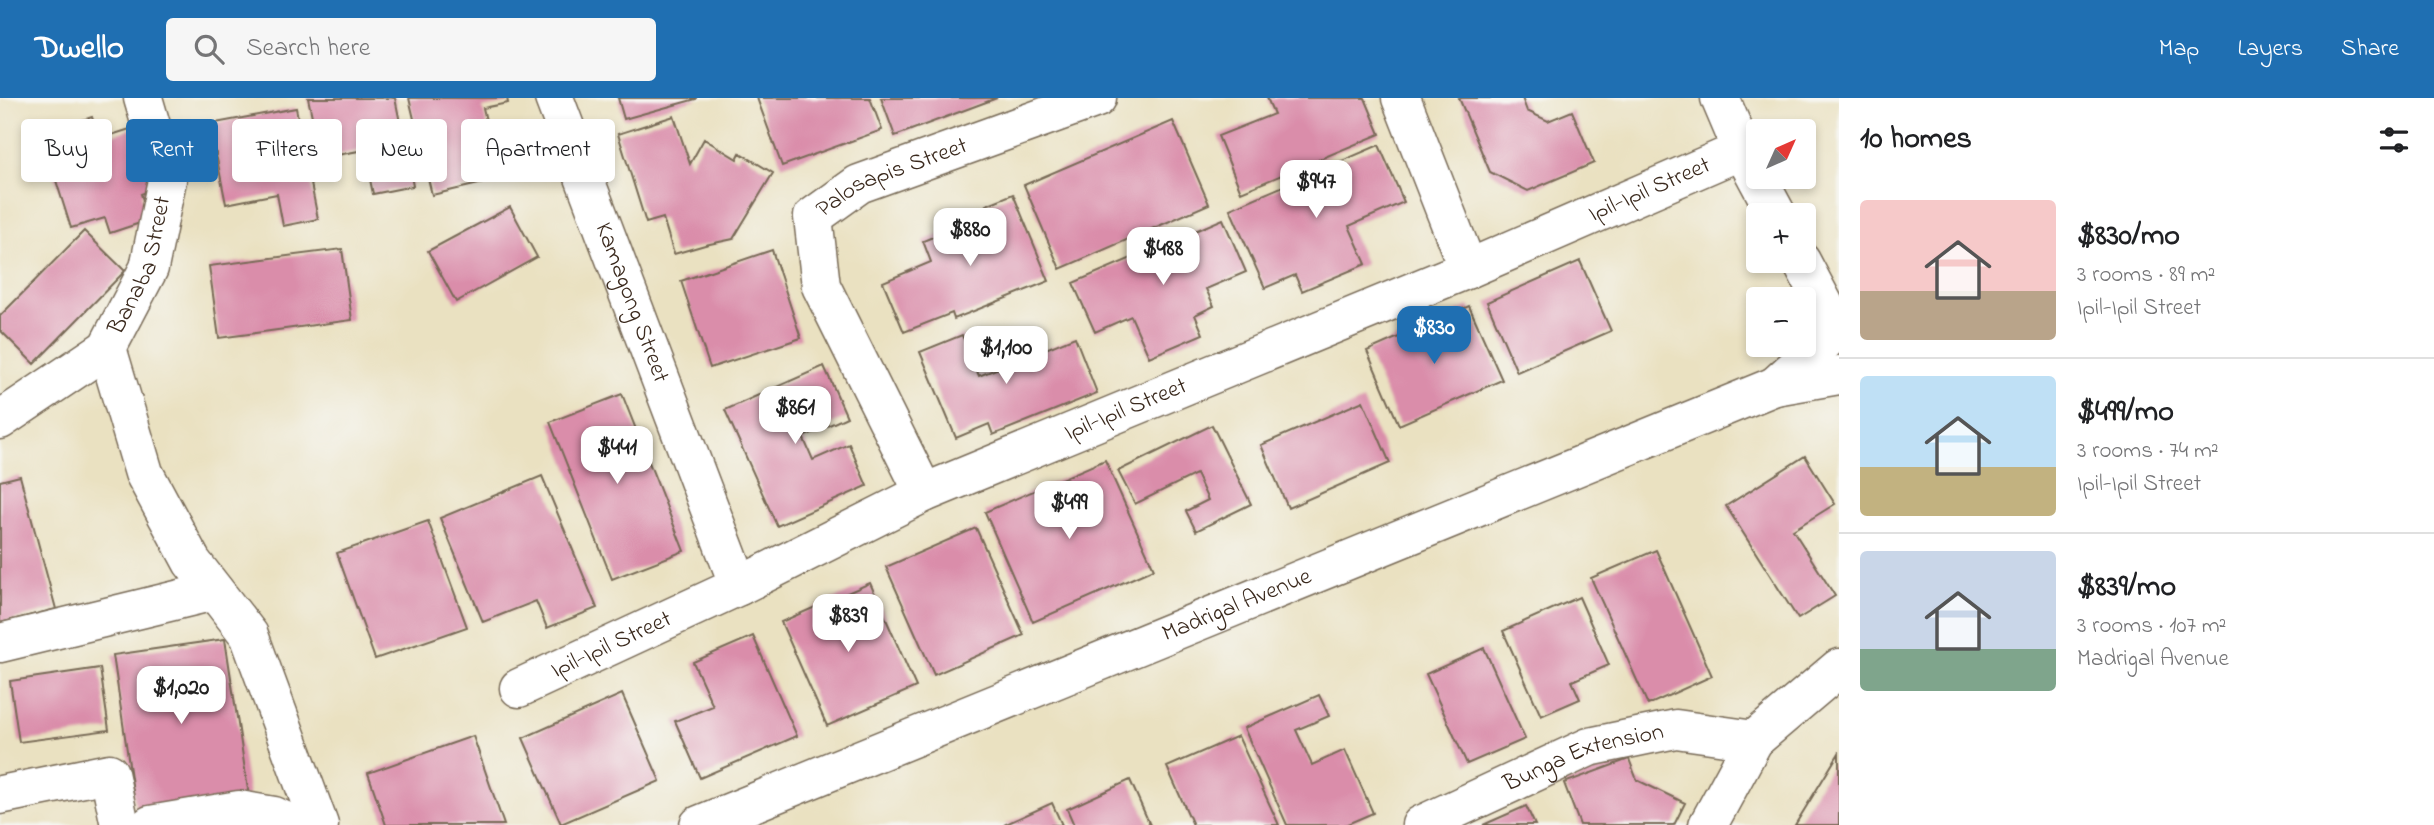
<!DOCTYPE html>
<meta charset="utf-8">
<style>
:root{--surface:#fff;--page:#f6f6f6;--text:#202124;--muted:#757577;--line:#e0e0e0;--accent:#1f6fb2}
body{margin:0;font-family:"Indie Flower",sans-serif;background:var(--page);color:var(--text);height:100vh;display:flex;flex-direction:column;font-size:26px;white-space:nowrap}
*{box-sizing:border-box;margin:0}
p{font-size:23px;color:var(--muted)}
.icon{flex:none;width:38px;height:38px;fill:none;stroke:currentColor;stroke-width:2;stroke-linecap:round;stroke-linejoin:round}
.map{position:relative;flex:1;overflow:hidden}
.sheet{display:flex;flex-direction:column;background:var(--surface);width:595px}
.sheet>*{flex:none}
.banner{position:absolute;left:21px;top:21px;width:665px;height:63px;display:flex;gap:14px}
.needle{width:46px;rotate:45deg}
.buttons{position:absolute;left:1746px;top:21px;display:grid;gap:14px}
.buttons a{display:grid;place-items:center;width:70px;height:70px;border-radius:7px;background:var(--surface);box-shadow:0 4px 10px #0003;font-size:35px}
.price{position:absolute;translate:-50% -60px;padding:0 16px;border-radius:14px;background:#fff;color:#222;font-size:23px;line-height:46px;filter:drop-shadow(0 2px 4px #0008)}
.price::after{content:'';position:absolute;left:50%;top:42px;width:21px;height:16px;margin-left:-10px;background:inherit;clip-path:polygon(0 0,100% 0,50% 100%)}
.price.current{background:var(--accent);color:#fff}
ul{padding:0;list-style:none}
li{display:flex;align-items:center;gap:21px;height:175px;padding:0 21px}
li+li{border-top:2px solid var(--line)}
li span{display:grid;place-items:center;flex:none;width:196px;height:140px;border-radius:7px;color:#555}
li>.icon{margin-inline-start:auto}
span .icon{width:84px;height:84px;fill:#fffc;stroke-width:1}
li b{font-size:30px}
h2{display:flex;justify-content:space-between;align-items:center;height:84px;padding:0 21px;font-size:30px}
.pill{padding:0 24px;border-radius:7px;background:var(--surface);box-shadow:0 4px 10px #0003;font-size:24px;line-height:63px}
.pill.current{background:var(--accent);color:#fff}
header{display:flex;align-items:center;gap:42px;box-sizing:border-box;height:98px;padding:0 35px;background:var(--accent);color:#fff}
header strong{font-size:33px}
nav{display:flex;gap:38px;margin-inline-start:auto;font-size:24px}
.search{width:490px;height:63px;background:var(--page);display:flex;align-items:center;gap:18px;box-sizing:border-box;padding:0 24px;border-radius:7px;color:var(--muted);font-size:26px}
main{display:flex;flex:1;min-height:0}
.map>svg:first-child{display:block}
</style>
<header>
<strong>Dwello</strong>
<div class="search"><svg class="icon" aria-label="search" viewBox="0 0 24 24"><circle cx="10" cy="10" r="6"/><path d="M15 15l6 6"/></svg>Search here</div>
<nav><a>Map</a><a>Layers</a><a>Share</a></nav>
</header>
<main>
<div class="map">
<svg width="1839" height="727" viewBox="0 0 1839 727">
<rect width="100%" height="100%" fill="#f6f6f2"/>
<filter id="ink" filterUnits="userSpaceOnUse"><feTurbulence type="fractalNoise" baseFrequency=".0143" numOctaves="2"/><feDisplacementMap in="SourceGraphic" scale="14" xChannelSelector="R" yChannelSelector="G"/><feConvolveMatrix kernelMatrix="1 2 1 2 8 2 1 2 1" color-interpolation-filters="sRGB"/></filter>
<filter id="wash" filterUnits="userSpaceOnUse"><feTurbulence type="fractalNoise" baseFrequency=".00686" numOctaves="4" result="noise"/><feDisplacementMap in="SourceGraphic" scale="28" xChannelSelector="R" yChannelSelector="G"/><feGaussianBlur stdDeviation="1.57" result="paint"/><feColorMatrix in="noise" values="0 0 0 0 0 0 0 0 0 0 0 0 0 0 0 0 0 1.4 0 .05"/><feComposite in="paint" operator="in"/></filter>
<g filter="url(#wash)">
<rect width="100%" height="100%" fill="#eae1c1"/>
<g id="blocks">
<path fill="#da8daa" d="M308,0h87l18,88 -40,8 -9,-44 -43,8z
M409,0h98l1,5 -25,5 17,71 -68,16z
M618,0h78v1l-72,20z
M757,0h113l12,32 -100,36z
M881,0h116l-102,38z
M1267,0h98l15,36 -139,58 -23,-56 56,-22z
M1459,0h63l5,13 21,10 24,-10 22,52 -66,28 -38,-19z
M296,10l22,111 -35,7 -6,-32 -51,10 -16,-80z
M674,18l16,48 14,-25 33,20 3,-6 33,20 -40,66 -28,6 -31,9 -11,-36 -17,5 -28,-89z
M92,19l7,22 34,-11 20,62 -12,4 8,26 -39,13 -5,-15 -34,10 -30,-95z
M1173,23l36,83 -149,65 -36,-84z
M1379,47l25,57 -55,24 17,38 -64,27 -7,-16 -30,13 -35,-79z
M1013,96l36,87 -95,38 -2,-6 -48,19 -21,-50 48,-20 -8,-21 66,-27 -3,-9z
M510,109l27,50 -81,45 -28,-51z
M1223,121l23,53 -40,17 8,17 -19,9 8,19 -54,23 -18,-41 -36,16 -22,-49z
M84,133l41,40 -91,93 -34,-34v-14z
M342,151l10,71 -133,18 -10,-72z
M772,152l29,88 -91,30 -29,-87z
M1580,163l31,70 -94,41 -30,-70z
M1469,208l33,74 -103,45 -32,-74z
M962,237l17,41 96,-39 22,56 -104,42 -4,-11 -33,14 -36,-86z
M824,268l23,51 -44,20 10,23 36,-16 18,42 -90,40 -52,-116z
M622,296l62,157 -72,28 -62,-157z
M1363,303l27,62 -102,45 -27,-63z
M1212,327l39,79 -55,27 -10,-20 22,-11 -12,-26 -61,30 -17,-33z
M1805,358l30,48 -42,26 42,66 -37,23 -72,-113z
M1105,362l49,109 -121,53 -48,-110z
M20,378l36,133 -56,14v-142z
M542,378l55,132 -50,20 -11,-27 -53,21 -43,-104z
M428,423l39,106 -92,32 -38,-106z
M976,430l48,107 -90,40 -48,-108z
M1656,452l56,126 -64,29 -57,-127z
M870,485l46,104 -89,39 -46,-104z
M1579,499l30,68 -37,16 8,18 -39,17 -38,-85z
M753,538l44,100 -97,42 -25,-57 38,-15 -20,-44z
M225,541l24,157 -113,16 -23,-157z
M1484,550l41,91 -58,25 -41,-90z
M100,570l9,62 -90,12 -9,-61z
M622,596l38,87 -99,43 -38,-86z
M1319,597l10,21 -33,14 16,35 33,-15 28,63 -28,12h-58l-43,-97z
M473,638l31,89h-118l-18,-52z
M1238,638l41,89h-86l-26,-58z
M1839,655v72h-44z
M1629,661l8,21 48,23 -11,22h-94l-16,-42z
M1130,682l20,45h-76l-7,-16z
M1052,705l10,22h-58z
M1526,708l9,19h-52z"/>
</g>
</g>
<g filter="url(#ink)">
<use href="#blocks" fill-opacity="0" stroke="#786a57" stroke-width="2"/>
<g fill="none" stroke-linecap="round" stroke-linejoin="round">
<defs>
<g id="minor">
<path id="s1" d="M554,0l185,488"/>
<path d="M1401,0l67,171"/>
<path d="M1720,0l22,52 35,65"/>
<path d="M1801,163l38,72"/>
<path d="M107,250l37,125 48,89 57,73 70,190"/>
<path d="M1775,288l64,-58"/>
<path id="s2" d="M0,322l107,-72 42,-80 18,-88 -24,-82"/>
<path id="s3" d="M924,395l-103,-207 -8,-69 46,-33 238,-86"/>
<path d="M0,545l214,-52"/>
<path id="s4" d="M519,590l220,-102 185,-93 544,-224 274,-119"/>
<path d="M0,697l109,-22 11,52"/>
<path d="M150,727l89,-15 35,6 19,9"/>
<path id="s5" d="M699,727l1076,-439 64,-11"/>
<path id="s6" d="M1421,727l168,-78 87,-18 78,11"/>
<path d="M1708,727l46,-85 85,-72"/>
</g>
</defs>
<use href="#minor" stroke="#786a57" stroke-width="41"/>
<use href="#minor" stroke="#fff" stroke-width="38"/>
</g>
</g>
<g text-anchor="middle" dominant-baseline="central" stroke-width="6" stroke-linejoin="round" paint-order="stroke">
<g font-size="24" fill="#3b2a1e" stroke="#f6f6f2">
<text stroke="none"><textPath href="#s3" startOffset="390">Palosapis Street</textPath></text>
<text stroke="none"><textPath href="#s4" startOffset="1236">Ipil-Ipil Street</textPath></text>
<text stroke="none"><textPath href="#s2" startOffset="219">Banaba Street</textPath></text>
<text stroke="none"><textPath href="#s1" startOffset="219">Kamagong Street</textPath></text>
<text stroke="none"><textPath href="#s4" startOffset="668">Ipil-Ipil Street</textPath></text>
<text stroke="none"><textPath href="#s5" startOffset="581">Madrigal Avenue</textPath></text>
<text stroke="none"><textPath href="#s4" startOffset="102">Ipil-Ipil Street</textPath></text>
<text stroke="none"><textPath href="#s6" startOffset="177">Bunga Extension</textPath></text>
</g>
</g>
</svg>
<div class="buttons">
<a><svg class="needle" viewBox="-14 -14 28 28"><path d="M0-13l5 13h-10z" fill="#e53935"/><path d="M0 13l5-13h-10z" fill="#757577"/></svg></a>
<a>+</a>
<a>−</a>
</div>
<b class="price" style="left:1316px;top:122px">$947</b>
<b class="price" style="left:970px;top:170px">$880</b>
<b class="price" style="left:1163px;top:189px">$488</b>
<b class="price current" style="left:1434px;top:268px">$830</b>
<b class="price" style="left:1006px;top:288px">$1,100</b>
<b class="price" style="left:795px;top:348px">$861</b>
<b class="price" style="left:617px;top:388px">$441</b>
<b class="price" style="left:1069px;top:443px">$499</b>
<b class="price" style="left:848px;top:556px">$839</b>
<b class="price" style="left:181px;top:628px">$1,020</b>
<div class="banner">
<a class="pill">Buy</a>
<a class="pill current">Rent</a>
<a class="pill">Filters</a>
<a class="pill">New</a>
<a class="pill">Apartment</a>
</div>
</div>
<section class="sheet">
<h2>10 homes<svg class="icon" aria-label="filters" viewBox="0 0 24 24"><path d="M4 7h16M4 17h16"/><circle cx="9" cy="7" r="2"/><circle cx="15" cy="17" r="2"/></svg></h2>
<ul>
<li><span style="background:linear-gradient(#f6c9c9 65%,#b9a48a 0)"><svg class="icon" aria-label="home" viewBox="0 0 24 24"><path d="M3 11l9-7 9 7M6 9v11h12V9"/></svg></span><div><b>$830/mo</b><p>3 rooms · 89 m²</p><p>Ipil-Ipil Street</p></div></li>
<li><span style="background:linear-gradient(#bfe0f5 65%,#c2b280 0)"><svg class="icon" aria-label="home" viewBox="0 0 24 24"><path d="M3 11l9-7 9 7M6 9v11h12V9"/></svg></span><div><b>$499/mo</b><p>3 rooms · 74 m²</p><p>Ipil-Ipil Street</p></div></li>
<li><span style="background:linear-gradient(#c9d6e8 70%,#7fa58c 0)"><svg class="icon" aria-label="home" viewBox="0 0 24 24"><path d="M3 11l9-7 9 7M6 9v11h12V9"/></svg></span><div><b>$839/mo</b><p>3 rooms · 107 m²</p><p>Madrigal Avenue</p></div></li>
</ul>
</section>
</main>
